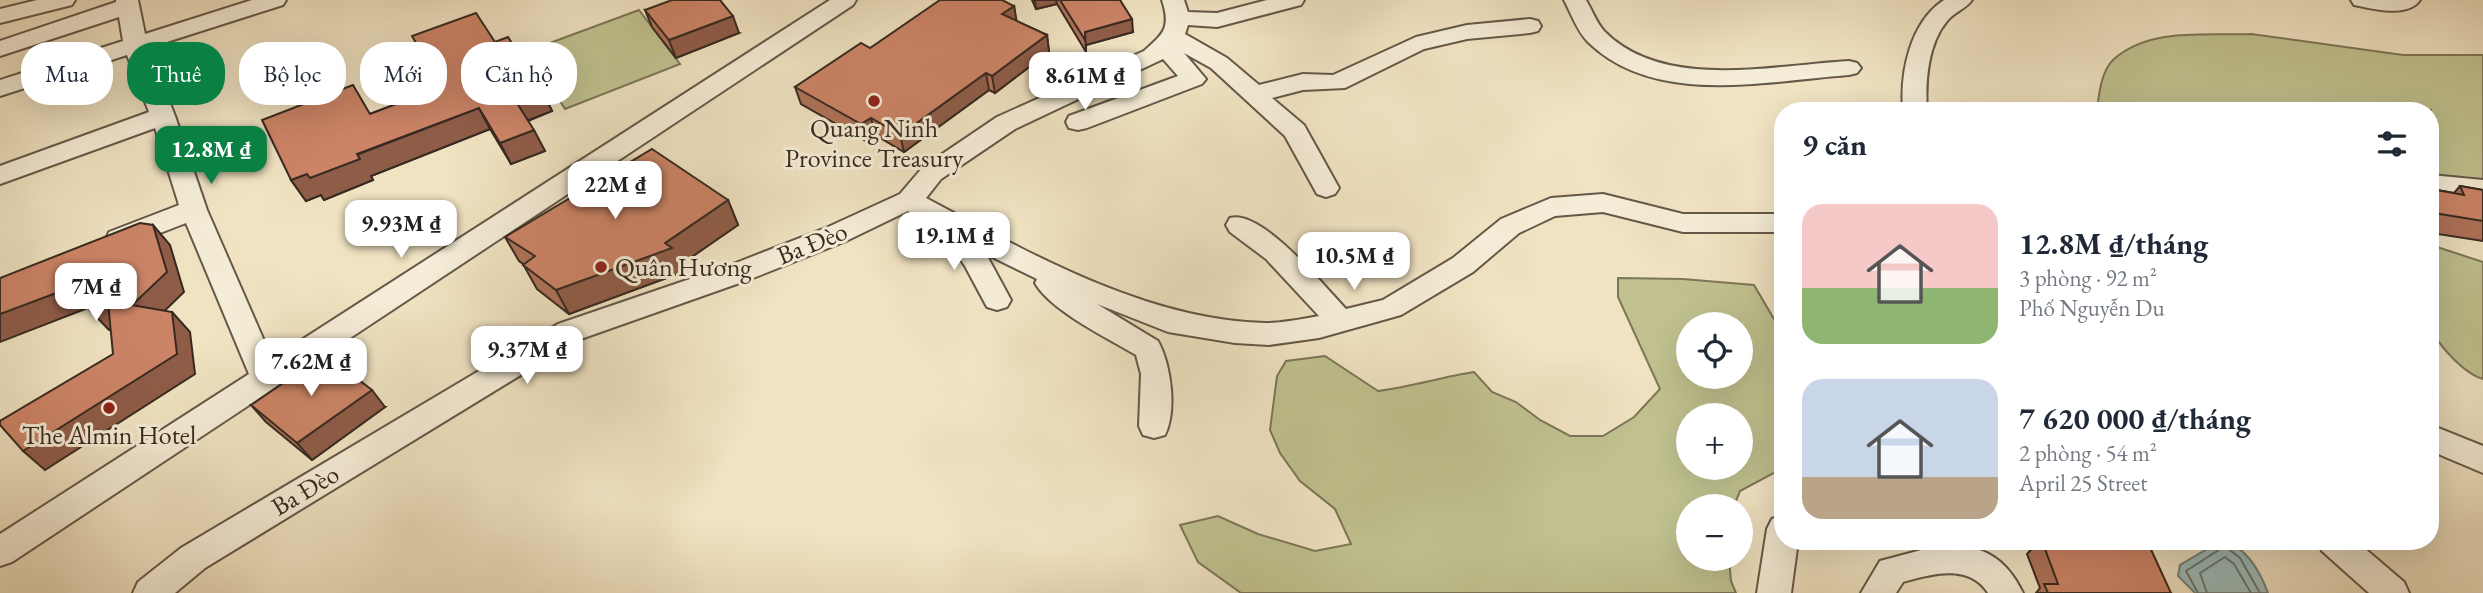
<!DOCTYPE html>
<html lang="vi">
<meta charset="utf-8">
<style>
:root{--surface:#fff;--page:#f6f6f7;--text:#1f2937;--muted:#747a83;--accent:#0b8043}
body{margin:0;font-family:"EB Garamond",serif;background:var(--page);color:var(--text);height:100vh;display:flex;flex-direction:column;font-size:26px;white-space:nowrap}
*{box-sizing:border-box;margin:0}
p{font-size:23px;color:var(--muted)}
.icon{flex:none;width:38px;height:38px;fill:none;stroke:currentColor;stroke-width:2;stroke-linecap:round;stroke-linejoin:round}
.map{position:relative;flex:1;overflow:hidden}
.side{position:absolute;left:1774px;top:102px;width:665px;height:448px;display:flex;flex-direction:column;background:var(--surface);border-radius:28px;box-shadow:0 7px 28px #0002}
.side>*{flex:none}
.guide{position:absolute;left:21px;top:42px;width:665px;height:63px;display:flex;gap:14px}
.fabs{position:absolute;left:1676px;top:312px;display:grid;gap:14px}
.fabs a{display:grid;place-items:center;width:77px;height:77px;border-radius:50%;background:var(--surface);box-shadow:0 7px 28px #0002;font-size:35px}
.price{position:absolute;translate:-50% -60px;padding:0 16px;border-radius:14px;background:#fff;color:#222;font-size:23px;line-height:46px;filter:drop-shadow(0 2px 4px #0008)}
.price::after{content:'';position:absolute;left:50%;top:42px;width:21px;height:16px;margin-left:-10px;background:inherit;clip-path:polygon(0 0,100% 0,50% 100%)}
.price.current{background:var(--accent);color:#fff}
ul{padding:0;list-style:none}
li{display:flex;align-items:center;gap:21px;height:175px;padding:0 28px}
li span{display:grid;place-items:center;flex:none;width:196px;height:140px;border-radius:21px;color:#555}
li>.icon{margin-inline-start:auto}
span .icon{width:84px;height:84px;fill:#fffc;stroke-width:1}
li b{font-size:30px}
h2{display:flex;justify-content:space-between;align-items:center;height:84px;padding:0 28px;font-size:30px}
.tag{padding:0 24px;border-radius:28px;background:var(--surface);box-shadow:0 7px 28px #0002;font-size:24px;line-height:63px}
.tag.current{background:var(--accent);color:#fff}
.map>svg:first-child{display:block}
</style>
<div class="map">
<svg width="2483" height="593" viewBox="0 0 2483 593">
<rect width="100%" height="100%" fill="#f0e3c2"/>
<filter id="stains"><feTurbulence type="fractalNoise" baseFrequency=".00286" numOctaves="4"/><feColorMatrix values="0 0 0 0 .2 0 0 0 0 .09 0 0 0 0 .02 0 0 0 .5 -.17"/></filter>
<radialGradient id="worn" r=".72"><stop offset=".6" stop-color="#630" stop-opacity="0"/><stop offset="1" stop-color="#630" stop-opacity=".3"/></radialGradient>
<path fill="#c0c18f" stroke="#7c7658" stroke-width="2" fill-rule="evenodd" d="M639,10l41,54 -115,45 -37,-58z
M2251,34l152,21h80v126l-52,-4v-67h-334c2,-16 4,-39 17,-51 37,-32 92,-23 137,-25z
M2431,245l52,17v117c-18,-5 -49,-36 -52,-55 -5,-24 0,-54 0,-79z
M1618,278l65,1 71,6 20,34 9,7v142l-43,23 -6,15h-45v52h40l2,23 5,12h-495l-43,-31 -18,-37 38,-9 40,18 57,17 36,-7 -16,-35 -35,-28 -20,-28 -10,-23 7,-54 9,-15 39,-5 53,35c33,-4 63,-14 96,-19l18,20 24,10 24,18 30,16h33l31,-19 26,-28 -42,-92zM1689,324h52v52h-52zM1689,415h52v52h-52z"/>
<path fill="#9cbdbb" stroke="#74827d" stroke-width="2" d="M2226,541c22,9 34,30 42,52h-73l-17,-17 2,-11 34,-20z"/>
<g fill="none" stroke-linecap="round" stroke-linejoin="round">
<path stroke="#6a746e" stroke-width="2" d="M2198,593l-12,-22 39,-25 15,12 20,35
M2207,593l-7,-20 25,-16 9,7 17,29"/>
<defs>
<path id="minor" d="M37,0h38l-3,5 -72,18v-14z
M116,0h22l7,34 107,-34h34l-3,5 -135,43 27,68 32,94 65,149 558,-359h26l-3,5 -841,557 -12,4v-32l249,-160 -63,-151 -67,26 -10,-3 -3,-7 3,-7 70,-27 -24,-77 -155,56v-18l149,-54 -22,-57 -127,41v-16l123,-39 -4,-24 -119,39v-15l116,-39z
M1162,0h22l4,12 29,1 50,-13h37l-3,5 -84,22 -29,-2 -3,9 42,24 32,27 44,-11 30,1 83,-38 51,-12 63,-6 8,2 3,5 -3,5 -8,2 -63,6 -43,10 -79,39 -42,2 -31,8 32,27 35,63 -4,6 -9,3 -9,-3 -32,-58 -74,-68 -27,-15 22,26 -4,5 -115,44 -9,2 -9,-2 -3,-6 3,-6 109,-40 -15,-17 -148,70 -74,50 -15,19c103,55 220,122 339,125 18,0 36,-4 54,-7l-53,-57 -36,-27 -4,-7 4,-7c32,-9 94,68 116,91l37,-9 70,-42 48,-39 50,-21 52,-4 80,20h100v18h-100l-80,-20 -48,4 -36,17 -46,39 -72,43 -82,23 -50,7 -34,-2 -67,-11 -71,-28 61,37c13,24 19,69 7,94l-11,3 -11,-3 -4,-9 2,-52 -5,-19c-28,-17 -85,-44 -101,-72l2,-4 -51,-25 25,46 -4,7 -10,3 -10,-3 -22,-41 -25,-37 -32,-18 -62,30 -98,39 -170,60 -373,228 -30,25h-42l5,-11 43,-34 377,-224 170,-58 100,-39 72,-33 23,-27 74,-50 147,-66c20,-18 27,-23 18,-51z
M1564,0h22c6,10 11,24 19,32 59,59 169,33 244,29l8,2 4,5 -4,5 -8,2c-84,6 -194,32 -261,-33 -11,-11 -17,-29 -24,-42z
M1944,0h28c-6,9 -18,12 -25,21 -19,23 -22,60 -20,89h-24c-3,-37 7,-88 41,-110z
M2351,0h69c-12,18 -47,9 -66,5z
M2431,175l52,5v18l-52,-5z
M2431,425l52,21v27l-52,-22z
M1783,515v26h15l-7,52h-34l10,-64 5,-10z
M2318,541h38l48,41 5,11h-40l-47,-42z
M1940,545c41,-1 65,11 83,48h-35c-19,-30 -57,-19 -85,-11l-7,11h-35l19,-32z"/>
</defs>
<use href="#minor" stroke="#655849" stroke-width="4"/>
<use href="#minor" fill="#f5edd7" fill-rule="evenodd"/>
</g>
<path fill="#af7259" stroke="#372a21" stroke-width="2" d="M1032,0h88l13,32 -47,13v7l-29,-48 -21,5z
M1014,6l2,15 31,14 2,17 -54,41 -6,-3 -85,62 -29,-17 -9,6 -65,-37 -6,-17 75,-39z
M645,10l94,23 -63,25 -24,-31z
M495,42l47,48 10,21 -24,10 17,30 -34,13 -21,-35 -119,47 2,4 -49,20 -3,-5 -15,6 -15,-21 79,-66 71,-27z
M2460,186l23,4v51l-52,-8v-44l23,4z
M728,200l10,25 -58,40 3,7 -114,42 -32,-25 -14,-25 -4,-3 -14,-24z
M251,405l134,2 -73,53 -46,-38z
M2039,541h56l76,52h-135l4,-5 -13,-34z"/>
<path fill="#8f5c48" stroke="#372a21" stroke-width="2" d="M1035,0h21l1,4 -21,5z
M1014,6l3,17 -15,-9z
M733,16l6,17 -63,25 -7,-18z
M1132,19l1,13 -47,13v7l-1,-20z
M1047,35l2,17 -54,41 -3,-17z
M986,73l3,17 -85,62 -4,-17z
M542,90l10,21 -26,10 -11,-21z
M479,108l11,21 -119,47 2,4 -49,20 -3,-5 -15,6 -15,-21z
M871,118l4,17 -9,6 -5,-17z
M534,130l11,21 -34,13 -11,-21z
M728,200l10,25 -58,40 3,7 -114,42 -13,-24 109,-47z
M153,225l17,20 14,47 -34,33 -18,-20z
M85,282l18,20 -103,40v-28z
M108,302l19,20 -18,8 -19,-20z
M172,312l18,20 5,42 -150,96 -22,-19z
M372,390l13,17 -73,53 -15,-17z"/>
<path fill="#cc8467" stroke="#372a21" stroke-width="2" d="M672,0h48l13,16 -64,24 -24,-30z
M940,0h62l12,6 -12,8 45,21 -55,41 -6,-3 -86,62 -29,-17 -10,6 -66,-37 66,-44 9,5z
M1060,0h60l12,19 -47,13v8z
M476,13l19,29 13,-5 34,53 -27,10 19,30 -34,13 -21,-35 -122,46 3,5 -50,19 -3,-4 -16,6 -29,-60 91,-35 17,29 71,-27 -29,-51z
M652,149l76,51 -63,43 7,5 -116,42 -33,-25 12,-9 -30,-19z
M2460,186l23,4v31l-49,-8 -3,-8v-16l33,6z
M140,223l13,2 14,47 -35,33 40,7 5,42 -154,97 -23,-26v-4l113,-67 -5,-52 -18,8 -5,-28 -85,32v-36z
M325,354l47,36 -75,53 -46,-38z
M2042,541h53l53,2 23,50h-123l-4,-9h14z"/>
<g fill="#8f2418" stroke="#f5edd7" stroke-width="2.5">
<circle cx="874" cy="101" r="7"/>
<circle cx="601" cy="267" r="7"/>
<circle cx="109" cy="408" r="7"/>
</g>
<g text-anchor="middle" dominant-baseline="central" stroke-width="6" stroke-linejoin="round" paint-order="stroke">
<g font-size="26" fill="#372a21" stroke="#f5edd7">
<text x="874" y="128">Quang Ninh<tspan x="874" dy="30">Province Treasury</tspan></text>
<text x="615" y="267" text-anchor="start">Quân Hương</text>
<text x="109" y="435">The Almin Hotel</text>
</g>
<g font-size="26" fill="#372a21" stroke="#f5edd7">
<text transform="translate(812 243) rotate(-22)">Ba Đèo</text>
<text transform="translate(305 490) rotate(-31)">Ba Đèo</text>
</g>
</g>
<rect width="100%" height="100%" filter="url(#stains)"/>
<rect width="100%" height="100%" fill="url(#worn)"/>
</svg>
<div class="fabs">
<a><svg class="icon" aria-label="locate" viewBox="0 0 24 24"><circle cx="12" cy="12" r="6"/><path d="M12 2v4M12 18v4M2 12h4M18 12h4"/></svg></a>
<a>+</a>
<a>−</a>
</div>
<b class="price" style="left:1085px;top:112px">8.61M ₫</b>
<b class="price current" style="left:211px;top:186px">12.8M ₫</b>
<b class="price" style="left:615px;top:221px">22M ₫</b>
<b class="price" style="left:401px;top:260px">9.93M ₫</b>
<b class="price" style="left:954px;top:272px">19.1M ₫</b>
<b class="price" style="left:1354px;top:292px">10.5M ₫</b>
<b class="price" style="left:96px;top:323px">7M ₫</b>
<b class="price" style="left:527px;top:386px">9.37M ₫</b>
<b class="price" style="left:311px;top:398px">7.62M ₫</b>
<div class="guide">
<a class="tag">Mua</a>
<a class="tag current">Thuê</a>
<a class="tag">Bộ lọc</a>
<a class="tag">Mới</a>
<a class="tag">Căn hộ</a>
</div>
<section class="side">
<h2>9 căn<svg class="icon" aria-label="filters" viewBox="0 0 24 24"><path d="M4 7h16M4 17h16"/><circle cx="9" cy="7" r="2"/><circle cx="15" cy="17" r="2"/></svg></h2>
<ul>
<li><span style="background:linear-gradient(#f6c9c9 60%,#8fb573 0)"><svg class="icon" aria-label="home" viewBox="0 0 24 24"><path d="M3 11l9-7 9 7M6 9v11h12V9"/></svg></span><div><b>12.8M ₫/tháng</b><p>3 phòng · 92 m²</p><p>Phố Nguyễn Du</p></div></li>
<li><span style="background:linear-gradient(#c9d6e8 70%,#b9a48a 0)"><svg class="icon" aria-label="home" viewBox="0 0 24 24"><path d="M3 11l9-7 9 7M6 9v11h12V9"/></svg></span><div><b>7 620 000 ₫/tháng</b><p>2 phòng · 54 m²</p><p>April 25 Street</p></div></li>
</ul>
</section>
</div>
